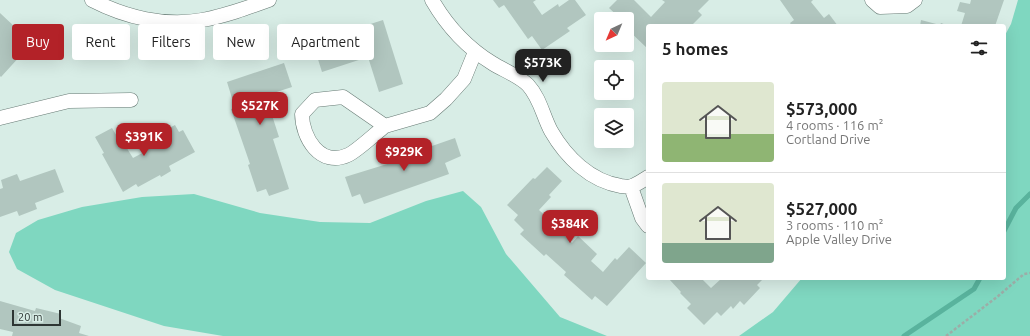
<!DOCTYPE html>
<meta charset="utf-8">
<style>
:root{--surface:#fff;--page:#f6f6f6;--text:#222;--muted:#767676;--line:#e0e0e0;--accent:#b32228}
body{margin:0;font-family:Ubuntu,sans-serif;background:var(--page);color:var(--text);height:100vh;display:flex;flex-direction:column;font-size:15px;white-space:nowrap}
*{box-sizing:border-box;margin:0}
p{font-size:13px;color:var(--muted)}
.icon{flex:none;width:22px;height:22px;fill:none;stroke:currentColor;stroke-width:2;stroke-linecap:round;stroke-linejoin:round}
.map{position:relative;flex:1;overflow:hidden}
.panel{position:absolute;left:646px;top:24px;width:360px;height:256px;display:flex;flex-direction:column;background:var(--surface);border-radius:4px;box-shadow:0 4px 16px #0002}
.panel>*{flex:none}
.top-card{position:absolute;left:12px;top:24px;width:380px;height:36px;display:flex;gap:8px}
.needle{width:26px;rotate:224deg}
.buttons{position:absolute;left:594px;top:12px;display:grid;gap:8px}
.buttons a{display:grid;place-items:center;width:40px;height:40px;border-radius:4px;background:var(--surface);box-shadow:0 4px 16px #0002;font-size:20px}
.scale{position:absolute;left:12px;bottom:10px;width:49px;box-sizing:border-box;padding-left:4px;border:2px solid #2e3634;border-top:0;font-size:11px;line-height:14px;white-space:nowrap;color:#2e3634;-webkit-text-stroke:3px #d8ede6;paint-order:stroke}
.price{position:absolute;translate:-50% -34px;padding:0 9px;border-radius:8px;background:var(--accent);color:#fff;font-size:13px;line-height:26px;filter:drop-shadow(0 1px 2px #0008)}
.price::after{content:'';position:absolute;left:50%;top:24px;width:12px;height:9px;margin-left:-6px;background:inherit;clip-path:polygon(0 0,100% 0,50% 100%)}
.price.active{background:#222;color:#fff}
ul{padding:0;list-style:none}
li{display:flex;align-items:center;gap:12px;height:100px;padding:0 16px}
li+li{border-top:1px solid var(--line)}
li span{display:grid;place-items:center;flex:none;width:112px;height:80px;border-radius:4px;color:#555}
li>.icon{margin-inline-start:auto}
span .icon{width:48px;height:48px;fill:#fffc;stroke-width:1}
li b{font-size:17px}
h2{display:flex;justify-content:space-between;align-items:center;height:48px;padding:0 16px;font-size:17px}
.tag{padding:0 14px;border-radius:4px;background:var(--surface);box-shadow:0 4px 16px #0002;font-size:14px;line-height:36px}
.tag.active{background:var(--accent);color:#fff}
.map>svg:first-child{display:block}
</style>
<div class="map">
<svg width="1030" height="336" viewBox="0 0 1030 336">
<rect width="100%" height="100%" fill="#d8ede6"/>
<path fill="#7fd7c0" d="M1018,0h12v336h-291l34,-24 29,-34h202v-241l7,-13z
M463,191l18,16 25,47 54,63 47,19h-384l-59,-10 -109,-36 -38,-21 -8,-17 7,-19 22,-13 44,-13 60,-10 52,-3 66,19 60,9 50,1 56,-22z"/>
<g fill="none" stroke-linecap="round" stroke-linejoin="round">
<path stroke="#59b39d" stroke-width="5" d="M1004,231l12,-23 14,-14
M904,336l70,-47 6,-11"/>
</g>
<path fill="#b1c6bf" d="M493,0h43l-3,2 9,13 16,-11 1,3 10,-7h6l11,15 -19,13 3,3 -28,19 -10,-14 -4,3 -24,-34 -5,3z
M617,0h17l17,17 14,-15 -3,-2h47l-11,11 4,4 -11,11h-43v23l-21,-20v-10h-6l-12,-11z
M780,0h33l-2,2 13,16 5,-4 9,12h-46l-2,-3 4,-3z
M971,0h33l-9,26 -6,-1v1h-28l4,-13 -8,-2 3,-9 10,2z
M0,13l32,30 -31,34 -1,-1z
M383,20l20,64 -24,8 -11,-35 -46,15 -6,-19 7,-2 -3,-11z
M921,20l19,5 1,-2 8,3h-29z
M284,63l8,24 -34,11 4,13 8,-2 9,28 -6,2 16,50 -20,7 -3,-7 -9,3 -9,-27 2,-1 -19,-55 4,-1 -8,-26z
M175,125l4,7 4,-2 12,22 -26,14 2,5 -10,6 -1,-2 -22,12 -2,-3 -13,8 -21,-38 2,-1 -9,-16 17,-9 9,15 2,-1 10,16 15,-8 -4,-8 9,-5 4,8 10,-6 -4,-8z
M455,138l6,18 -16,7 4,11 -85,30 -4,-10 -8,3 -7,-20 65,-20 -1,-3z
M547,167l15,14 -13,14 2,2 -12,13 13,12 5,-5 13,11 -6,7 8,8 6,-7 19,18 -6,7 12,11 12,-14 2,2 12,-13 17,16 -39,43 -12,-10 -3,4 -28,-25 2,-3 -20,-18 -2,2 -24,-22 4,-4 -10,-10 4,-5 -11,-10 26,-27 2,1z
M55,169l9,23 -29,11 2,6 -18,7 -2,-5 -17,6v-28l3,-1 -2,-8 16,-6 3,7z
M670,278h31l10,10 11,-10h42l-7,7 3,3 -16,17 -4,-4 -7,8 -2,-3 -10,10 -4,-4 -13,13 -17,-17 4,-4 -11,-11 1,-1 -12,-13z
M0,301l35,10 1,-3 25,6 -2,4 22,8 -2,7 10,3h-77l1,-4 -13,-3z"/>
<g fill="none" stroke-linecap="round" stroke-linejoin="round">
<defs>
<path id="minor" d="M92,0c33,17 73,27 110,20 23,-4 45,-12 67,-20
M432,0c15,26 34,47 60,63 11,7 27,13 36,22 12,13 15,31 23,46 15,26 39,50 70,55 3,0 8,2 11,0 6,-2 11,-6 16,-9
M872,0l8,7 27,-1 8,-6
M0,118l69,-17 62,-1
M385,126c-9,7 -28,25 -37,29 -28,13 -46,-18 -46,-41l13,-14 28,-3 42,29 45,-13 16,-14 18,-20 11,-27
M631,187l11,31 6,8"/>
</defs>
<use href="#minor" stroke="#677a74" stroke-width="15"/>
<path stroke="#9cada7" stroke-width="2.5" stroke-dasharray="3 2" stroke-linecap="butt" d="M946,336l51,-39 27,-23 6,-1"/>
<use href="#minor" stroke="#fff" stroke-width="14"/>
</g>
</svg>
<div class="buttons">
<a><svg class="needle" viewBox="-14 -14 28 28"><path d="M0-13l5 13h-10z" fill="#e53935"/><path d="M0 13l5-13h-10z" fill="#767676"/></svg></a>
<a><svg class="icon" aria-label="locate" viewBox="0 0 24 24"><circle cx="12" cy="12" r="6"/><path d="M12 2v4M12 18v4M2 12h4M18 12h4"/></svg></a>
<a><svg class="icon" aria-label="layers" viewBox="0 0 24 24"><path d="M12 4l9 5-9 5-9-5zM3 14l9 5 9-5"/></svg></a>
</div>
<div class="scale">20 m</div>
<b class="price active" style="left:543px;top:83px">$573K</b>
<b class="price" style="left:260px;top:126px">$527K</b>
<b class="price" style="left:144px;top:157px">$391K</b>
<b class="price" style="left:404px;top:172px">$929K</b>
<b class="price" style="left:570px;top:244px">$384K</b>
<div class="top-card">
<a class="tag active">Buy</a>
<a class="tag">Rent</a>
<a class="tag">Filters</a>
<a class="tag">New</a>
<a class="tag">Apartment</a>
</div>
<section class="panel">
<h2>5 homes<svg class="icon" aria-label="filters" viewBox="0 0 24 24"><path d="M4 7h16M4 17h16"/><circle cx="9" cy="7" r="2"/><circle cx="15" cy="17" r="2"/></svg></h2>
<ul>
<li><span style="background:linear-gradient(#dfe7d0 65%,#8fb573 0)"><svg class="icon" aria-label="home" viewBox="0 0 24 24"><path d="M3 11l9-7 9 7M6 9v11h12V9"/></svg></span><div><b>$573,000</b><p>4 rooms · 116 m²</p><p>Cortland Drive</p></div></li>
<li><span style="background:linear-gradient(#dfe7d0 75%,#7fa58c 0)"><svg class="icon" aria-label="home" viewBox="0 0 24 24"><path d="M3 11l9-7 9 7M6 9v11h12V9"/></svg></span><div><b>$527,000</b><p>3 rooms · 110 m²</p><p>Apple Valley Drive</p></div></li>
</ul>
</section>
</div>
